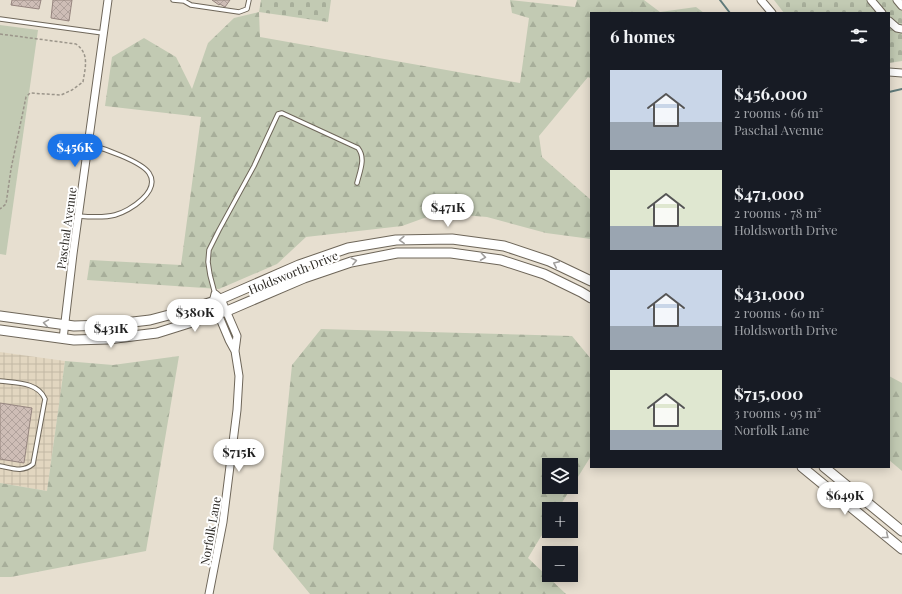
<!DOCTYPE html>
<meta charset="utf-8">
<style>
:root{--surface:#171b24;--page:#242831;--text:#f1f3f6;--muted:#9ea1a6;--accent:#1a73e8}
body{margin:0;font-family:"Playfair Display",serif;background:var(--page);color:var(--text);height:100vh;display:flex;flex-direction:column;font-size:15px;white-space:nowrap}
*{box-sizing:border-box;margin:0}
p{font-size:13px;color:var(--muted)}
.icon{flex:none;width:22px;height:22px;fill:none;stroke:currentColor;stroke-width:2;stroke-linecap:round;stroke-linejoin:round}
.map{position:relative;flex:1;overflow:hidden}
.panel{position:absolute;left:590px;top:12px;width:300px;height:456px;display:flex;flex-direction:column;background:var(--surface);border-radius:0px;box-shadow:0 2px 10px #0003}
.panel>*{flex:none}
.controls{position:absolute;left:542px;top:458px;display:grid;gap:8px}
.controls a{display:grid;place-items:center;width:36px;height:36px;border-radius:0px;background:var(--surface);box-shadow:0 2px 10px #0003;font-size:20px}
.price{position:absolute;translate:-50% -34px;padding:0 9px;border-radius:14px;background:#fff;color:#222;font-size:13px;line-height:26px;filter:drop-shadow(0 1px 2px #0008)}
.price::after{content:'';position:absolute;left:50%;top:24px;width:12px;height:9px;margin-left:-6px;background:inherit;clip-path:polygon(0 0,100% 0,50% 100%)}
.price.active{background:var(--accent);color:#fff}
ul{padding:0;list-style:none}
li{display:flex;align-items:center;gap:12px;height:100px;padding:0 20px}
li span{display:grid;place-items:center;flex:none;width:112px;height:80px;border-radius:0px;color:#555}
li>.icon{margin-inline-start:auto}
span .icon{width:48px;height:48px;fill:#fffc;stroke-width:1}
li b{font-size:17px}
h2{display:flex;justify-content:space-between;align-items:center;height:48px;padding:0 20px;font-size:17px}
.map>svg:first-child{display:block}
</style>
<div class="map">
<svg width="902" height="594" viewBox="0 0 902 594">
<defs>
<pattern id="industrial-grid" width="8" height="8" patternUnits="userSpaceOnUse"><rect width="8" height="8" fill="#e2d6c0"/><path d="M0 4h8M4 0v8" fill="none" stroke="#c2b8a5"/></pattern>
<pattern id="forest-firs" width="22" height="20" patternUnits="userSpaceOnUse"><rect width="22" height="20" fill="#c2cab3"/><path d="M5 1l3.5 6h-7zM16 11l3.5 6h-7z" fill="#a7ae9a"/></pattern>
<pattern id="cemetery-stones" width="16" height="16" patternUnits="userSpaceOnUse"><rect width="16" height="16" fill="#c2cab3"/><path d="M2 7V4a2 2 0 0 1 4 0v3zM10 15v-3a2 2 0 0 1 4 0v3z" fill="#a7ae9a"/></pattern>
<pattern id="building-cross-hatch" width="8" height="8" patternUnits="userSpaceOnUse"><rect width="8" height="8" fill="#cebdb6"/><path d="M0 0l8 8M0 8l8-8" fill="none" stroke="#b1a29c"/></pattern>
</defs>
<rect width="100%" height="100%" fill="#e7dfd0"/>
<path fill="url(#industrial-grid)" d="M0,352l65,9 -18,130 -47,-8z"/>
<path fill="url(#forest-firs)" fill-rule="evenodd" d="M510,0l65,7 2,-7h67l16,12 36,-5 8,6h-113v66l-3,-2 -49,59 3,21 49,43v39l-45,-6 -59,-16 -49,-4 -36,13 -96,11 -29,27 -58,25 -132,-9 3,-20 91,5 20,-148 -96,-11 7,-49 32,-19 32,19 16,32 16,-46 26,-25 25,-6 1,25 260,46 9,-65 -17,-5z
M321,329l251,7 19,23v97l-33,53h-9v14l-21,35 38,36h-256l-37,-45 19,-184zM549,465h22v22h-22z
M179,356l-33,195 -135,26h-11v-94l47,8 18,-130 48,4z
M889,376l13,7v88l-13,-11z"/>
<path fill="url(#cemetery-stones)" d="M261,0h70l-3,22 -69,-10z
M774,0h128v61l-13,2v-50h-105z"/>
<path fill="#c2cab3" d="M0,25l38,5 -32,225 -6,-1z"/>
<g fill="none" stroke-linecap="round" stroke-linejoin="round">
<path stroke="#607b7b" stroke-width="2" d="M720,0l10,13
M889,92l13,-3"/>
</g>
<path fill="url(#building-cross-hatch)" stroke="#96857f" d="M12,0h29l-2,9 -28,-4z
M53,0h19l-3,21 -18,-3z
M212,0h18l-5,7 -5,-3 -1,1z
M0,403l32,5 -8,55 -24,-4z"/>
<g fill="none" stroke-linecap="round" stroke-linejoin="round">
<defs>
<path id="lane" d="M173,0l11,1 7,4 48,7 8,-3 2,-9
M0,19l103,14
M78,216c12,1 26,2 37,-1 15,-4 46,-24 34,-42 -8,-12 -47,-25 -61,-29
M215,294l-5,-19 -2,-13 1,-12 10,-20 35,-64 24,-52 4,-1 76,35c8,10 2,23 -1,35
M0,381c16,2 38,1 45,18l-12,65c-11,9 -21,4 -33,2"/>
<path id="street" d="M761,0l11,13
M871,0l11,13
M897,0l5,6
M889,21l8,7 5,1
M889,72l13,1
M63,339l10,-85 35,-254
M209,594l14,-72 14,-112 2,-34 -4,-25 2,-15 -16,-37 -6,-5 -2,8 16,38 6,11"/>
<path id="secondary" d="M0,316l74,10 33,-1 43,-5 34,-9 37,-12 78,-34 49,-17 48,-8 56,-1 52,7 45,15 42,20
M0,330l74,10 34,-1 49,-6 70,-22 77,-33 47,-16 46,-9h54l50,7 43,14 37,18 10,6
M802,467l100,82
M824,467l78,64"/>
</defs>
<use href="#lane" stroke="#6e6659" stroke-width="5.5"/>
<use href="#street" stroke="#6e6659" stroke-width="9"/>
<use href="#secondary" stroke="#6e6659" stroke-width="11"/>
<path stroke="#9b958a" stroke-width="1.5" stroke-dasharray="3 2" stroke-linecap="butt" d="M0,34l76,10c14,10 9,24 7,38l-11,8 -11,5 -31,-2 -4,4 -15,72 -5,35 -6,5"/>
<use href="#lane" stroke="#fff" stroke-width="3.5"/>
<use href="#street" stroke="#fff" stroke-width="7"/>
<use href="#secondary" stroke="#fff" stroke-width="9"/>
</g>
<defs><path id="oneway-chevron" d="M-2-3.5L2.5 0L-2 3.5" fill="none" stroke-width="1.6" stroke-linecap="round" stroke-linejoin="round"/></defs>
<g stroke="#a09e9c">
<use href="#oneway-chevron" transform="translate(402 240) rotate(178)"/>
<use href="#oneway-chevron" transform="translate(483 257) rotate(8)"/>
<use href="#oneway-chevron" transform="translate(354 261) rotate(-13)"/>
<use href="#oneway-chevron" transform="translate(556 264) rotate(-155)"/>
<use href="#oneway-chevron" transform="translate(46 323) rotate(-171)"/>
<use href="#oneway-chevron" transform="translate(886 536) rotate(39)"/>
</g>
<g text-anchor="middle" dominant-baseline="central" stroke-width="4" stroke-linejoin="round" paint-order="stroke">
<g font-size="12" fill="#2b2823" stroke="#fff">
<text transform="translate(66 228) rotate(-82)">Paschal Avenue</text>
<text transform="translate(293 272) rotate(-22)">Holdsworth Drive</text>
<text transform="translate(210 531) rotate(-80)">Norfolk Lane</text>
</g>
</g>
</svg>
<div class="controls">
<a><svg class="icon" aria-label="layers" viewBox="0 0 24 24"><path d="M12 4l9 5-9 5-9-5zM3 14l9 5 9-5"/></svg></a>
<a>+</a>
<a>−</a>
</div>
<b class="price active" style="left:75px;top:168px">$456K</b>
<b class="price" style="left:448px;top:228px">$471K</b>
<b class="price" style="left:195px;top:333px">$380K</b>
<b class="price" style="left:111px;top:349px">$431K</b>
<b class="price" style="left:239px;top:473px">$715K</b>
<b class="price" style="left:845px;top:516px">$649K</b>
<section class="panel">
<h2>6 homes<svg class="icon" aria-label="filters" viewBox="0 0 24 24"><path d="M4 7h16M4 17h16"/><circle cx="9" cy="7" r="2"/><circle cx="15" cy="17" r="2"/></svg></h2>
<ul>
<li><span style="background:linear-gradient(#c9d6e8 65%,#9aa5b1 0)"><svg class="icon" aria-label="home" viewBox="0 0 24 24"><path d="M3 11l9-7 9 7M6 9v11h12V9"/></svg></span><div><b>$456,000</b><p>2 rooms · 66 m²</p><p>Paschal Avenue</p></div></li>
<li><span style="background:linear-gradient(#dfe7d0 70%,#9aa5b1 0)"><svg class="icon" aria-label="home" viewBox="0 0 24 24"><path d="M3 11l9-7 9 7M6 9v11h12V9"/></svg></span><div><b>$471,000</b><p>2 rooms · 78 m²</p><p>Holdsworth Drive</p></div></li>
<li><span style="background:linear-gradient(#c9d6e8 70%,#9aa5b1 0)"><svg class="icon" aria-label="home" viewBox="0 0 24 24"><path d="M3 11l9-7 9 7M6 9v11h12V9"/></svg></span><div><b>$431,000</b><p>2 rooms · 60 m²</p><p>Holdsworth Drive</p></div></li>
<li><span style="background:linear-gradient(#dfe7d0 75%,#9aa5b1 0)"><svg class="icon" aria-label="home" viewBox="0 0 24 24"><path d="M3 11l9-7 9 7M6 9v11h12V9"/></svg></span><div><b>$715,000</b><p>3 rooms · 95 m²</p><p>Norfolk Lane</p></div></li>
</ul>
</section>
</div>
